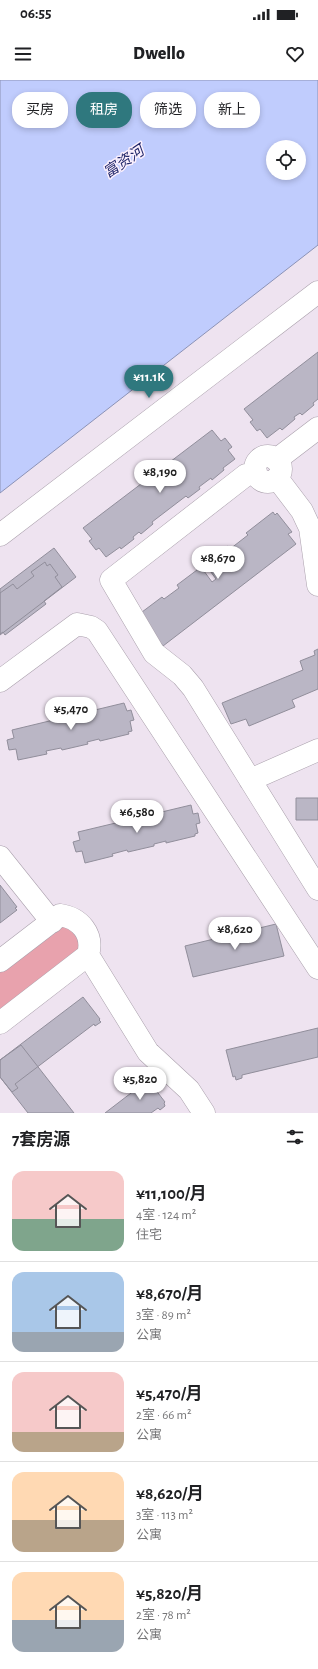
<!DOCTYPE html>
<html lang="zh">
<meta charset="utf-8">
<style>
:root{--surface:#fff;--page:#f6f6f6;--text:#202124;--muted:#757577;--line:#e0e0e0;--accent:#2f787e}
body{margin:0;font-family:"Alegreya Sans","Noto Sans SC",sans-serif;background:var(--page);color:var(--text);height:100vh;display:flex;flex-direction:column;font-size:15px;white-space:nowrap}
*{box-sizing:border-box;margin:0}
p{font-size:13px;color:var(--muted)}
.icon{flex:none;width:22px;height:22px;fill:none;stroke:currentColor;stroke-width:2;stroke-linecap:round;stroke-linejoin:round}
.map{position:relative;height:1033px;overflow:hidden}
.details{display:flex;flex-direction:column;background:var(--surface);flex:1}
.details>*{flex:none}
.hud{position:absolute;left:12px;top:12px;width:294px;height:36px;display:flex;gap:8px}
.tools{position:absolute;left:266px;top:60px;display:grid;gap:8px}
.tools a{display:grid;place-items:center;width:40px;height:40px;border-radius:50%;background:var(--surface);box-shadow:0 2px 6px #0003;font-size:20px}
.price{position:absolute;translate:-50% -34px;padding:0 9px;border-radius:14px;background:#fff;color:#222;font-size:13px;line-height:26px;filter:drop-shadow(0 1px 2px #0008)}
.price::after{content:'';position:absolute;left:50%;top:24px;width:12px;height:9px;margin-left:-6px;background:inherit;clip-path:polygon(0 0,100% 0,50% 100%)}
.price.on{background:var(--accent);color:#fff}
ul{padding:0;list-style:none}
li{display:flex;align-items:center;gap:12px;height:100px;padding:0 12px}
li+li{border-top:1px solid var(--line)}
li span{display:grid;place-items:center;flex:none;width:112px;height:80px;border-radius:12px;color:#555}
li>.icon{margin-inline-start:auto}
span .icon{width:48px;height:48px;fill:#fffc;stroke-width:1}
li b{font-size:17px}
h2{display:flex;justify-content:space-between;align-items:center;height:48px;padding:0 12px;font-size:17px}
.tag{padding:0 14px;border-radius:16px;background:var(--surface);box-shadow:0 2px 6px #0003;font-size:14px;line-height:36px}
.tag.on{background:var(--accent);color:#fff}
.status{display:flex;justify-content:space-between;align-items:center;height:28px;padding:0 20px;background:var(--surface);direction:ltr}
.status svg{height:11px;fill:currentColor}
header{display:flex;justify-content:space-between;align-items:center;height:52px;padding:0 12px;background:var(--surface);font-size:18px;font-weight:800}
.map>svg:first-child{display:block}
</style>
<div class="status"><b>06:55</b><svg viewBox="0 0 49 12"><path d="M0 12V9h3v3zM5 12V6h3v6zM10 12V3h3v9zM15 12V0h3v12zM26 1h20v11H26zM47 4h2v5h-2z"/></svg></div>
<header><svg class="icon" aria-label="menu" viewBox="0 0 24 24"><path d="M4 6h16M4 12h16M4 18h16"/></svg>Dwello<svg class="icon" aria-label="heart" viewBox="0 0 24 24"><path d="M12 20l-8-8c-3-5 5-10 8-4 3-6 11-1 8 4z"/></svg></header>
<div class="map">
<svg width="318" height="1033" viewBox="0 0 318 1033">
<rect width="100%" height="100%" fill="#eee3f0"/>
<path fill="#e8a2ad" d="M66,845l13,8v16l-79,62v-39l56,-44z"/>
<path fill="#c0ccfd" stroke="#8b92b6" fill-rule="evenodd" d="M0,0h318v165l-318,248zM273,67h26v26h-26z"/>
<path fill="#bab6c5" stroke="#918e9b" d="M318,272v47l-5,4 1,2 -12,10 -2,-2 -6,4 1,2 -13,11 -2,-2 -13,10 -7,-9 -3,2 -7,-9 3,-2 -9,-11z
M212,350l9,11 4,-3 7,9 -4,3 7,9 -12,9 1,2 -12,10 -1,-2 -12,9 1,2 -12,9 -2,-2 -34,26 1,2 -12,10 -2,-2 -6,5 1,2 -13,10 -1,-2 -14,10 -7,-9 -3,2 -7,-9 3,-2 -9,-11z
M273,432l2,3 2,-2 15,19 -4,2 8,10 -133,102 -8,-10 -21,-18 28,-21 2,2 15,-11 -2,-3 24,-18 11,15 4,-3 -11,-15 23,-18 2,3 18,-14 -2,-2z
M54,468l22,29 -76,58v-46z
M45,482l2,4 3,-2 8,11 -3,2 7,10 -18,14 2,3 -41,31 -2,-3 -3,2v-41l13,-9 4,5 17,-13 -3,-4z
M318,569v40l-26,11 3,7 -46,19 -3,-7 -15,5 -9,-21 81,-33 -3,-9 15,-6 -1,-4z
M124,623l3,8 4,-1 3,10 -4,1 2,10 -4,1 1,2 -29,7 -1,-2 -12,3 1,2 -26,6 -1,-2 -15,3 1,3 -29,6 -2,-11 -7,1 -2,-10 7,-2 -2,-8z
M296,718h22v22h-22z
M191,725l2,9 5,-1 2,10 -4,1 2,9 -3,1v2l-29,7v-2l-12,3v2l-26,6 -1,-2 -15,4 1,2 -28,7 -3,-12 -6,1 -3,-10 7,-2 -2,-8z
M0,805l17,22 -2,1 2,2 -17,13z
M276,844l8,32 -91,21 -8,-31z
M83,917l17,22 -1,1 2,2 -6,4 -1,-2 -79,60 3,4 -6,4 -12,-15v-17z
M318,948v29l-76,18v3l-6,2 -1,-4 -2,1 -7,-27z
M21,965l53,68h-46l-28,-36v-17z
M148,1000l17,22 -1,1 1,3 -5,4 -2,-2 -7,5h-46z"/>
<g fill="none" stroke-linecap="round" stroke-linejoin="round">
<defs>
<path id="minor" d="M255 389a13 13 0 1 1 26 0a13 13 0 1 1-26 0Z
M276,380l42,-32
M256,392l-10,3 -135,105 43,73 28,22 11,13 125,201
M277,398l25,33 8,17 8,57
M0,455l318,-243
M0,601l77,-57 14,3 6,4 221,337
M250,700l68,-30
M0,777l52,65
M88,875l60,97 41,38 15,23
M0,881l60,-46c20,3 34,19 28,40l-88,68"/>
</defs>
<use href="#minor" stroke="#aaa0ac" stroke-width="23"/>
<use href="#minor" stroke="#fff" stroke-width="22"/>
</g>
<g text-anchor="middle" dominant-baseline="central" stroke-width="3" stroke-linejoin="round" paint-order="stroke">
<g font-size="15" font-style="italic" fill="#21276a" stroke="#fbf0fd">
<text transform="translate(124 82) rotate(-34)">富资河</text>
</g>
</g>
</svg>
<div class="tools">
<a><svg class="icon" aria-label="locate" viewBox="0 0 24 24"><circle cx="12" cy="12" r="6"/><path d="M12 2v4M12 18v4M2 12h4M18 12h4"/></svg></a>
</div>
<b class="price on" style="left:149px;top:319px">¥11.1K</b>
<b class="price" style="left:160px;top:414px">¥8,190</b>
<b class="price" style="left:218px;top:500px">¥8,670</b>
<b class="price" style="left:71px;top:651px">¥5,470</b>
<b class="price" style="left:137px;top:754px">¥6,580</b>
<b class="price" style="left:235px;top:871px">¥8,620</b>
<b class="price" style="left:140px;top:1021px">¥5,820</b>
<div class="hud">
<a class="tag">买房</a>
<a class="tag on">租房</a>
<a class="tag">筛选</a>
<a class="tag">新上</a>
</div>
</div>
<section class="details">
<h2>7套房源<svg class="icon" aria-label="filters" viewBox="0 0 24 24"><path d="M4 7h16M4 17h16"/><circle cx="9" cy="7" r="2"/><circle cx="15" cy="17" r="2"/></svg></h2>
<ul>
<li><span style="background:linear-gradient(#f6c9c9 60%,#7fa58c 0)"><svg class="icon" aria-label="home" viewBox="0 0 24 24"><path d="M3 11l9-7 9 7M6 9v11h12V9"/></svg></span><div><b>¥11,100/月</b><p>4室 · 124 m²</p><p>住宅</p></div></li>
<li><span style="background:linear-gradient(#a9c7e8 75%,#9aa5b1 0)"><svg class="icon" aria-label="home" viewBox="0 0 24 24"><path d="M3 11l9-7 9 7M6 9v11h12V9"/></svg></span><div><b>¥8,670/月</b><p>3室 · 89 m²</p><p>公寓</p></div></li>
<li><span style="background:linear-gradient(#f6c9c9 75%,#b9a48a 0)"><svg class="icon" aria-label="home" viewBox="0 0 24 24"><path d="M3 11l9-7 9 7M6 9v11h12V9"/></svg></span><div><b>¥5,470/月</b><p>2室 · 66 m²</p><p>公寓</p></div></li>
<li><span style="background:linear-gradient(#ffd9b3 60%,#b9a48a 0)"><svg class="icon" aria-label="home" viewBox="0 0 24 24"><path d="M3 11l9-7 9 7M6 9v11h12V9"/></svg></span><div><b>¥8,620/月</b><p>3室 · 113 m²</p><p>公寓</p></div></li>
<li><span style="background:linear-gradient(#ffd9b3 60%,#9aa5b1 0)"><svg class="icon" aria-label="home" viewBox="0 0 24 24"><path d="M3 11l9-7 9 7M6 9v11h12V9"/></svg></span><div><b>¥5,820/月</b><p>2室 · 78 m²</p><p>公寓</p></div></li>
</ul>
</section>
